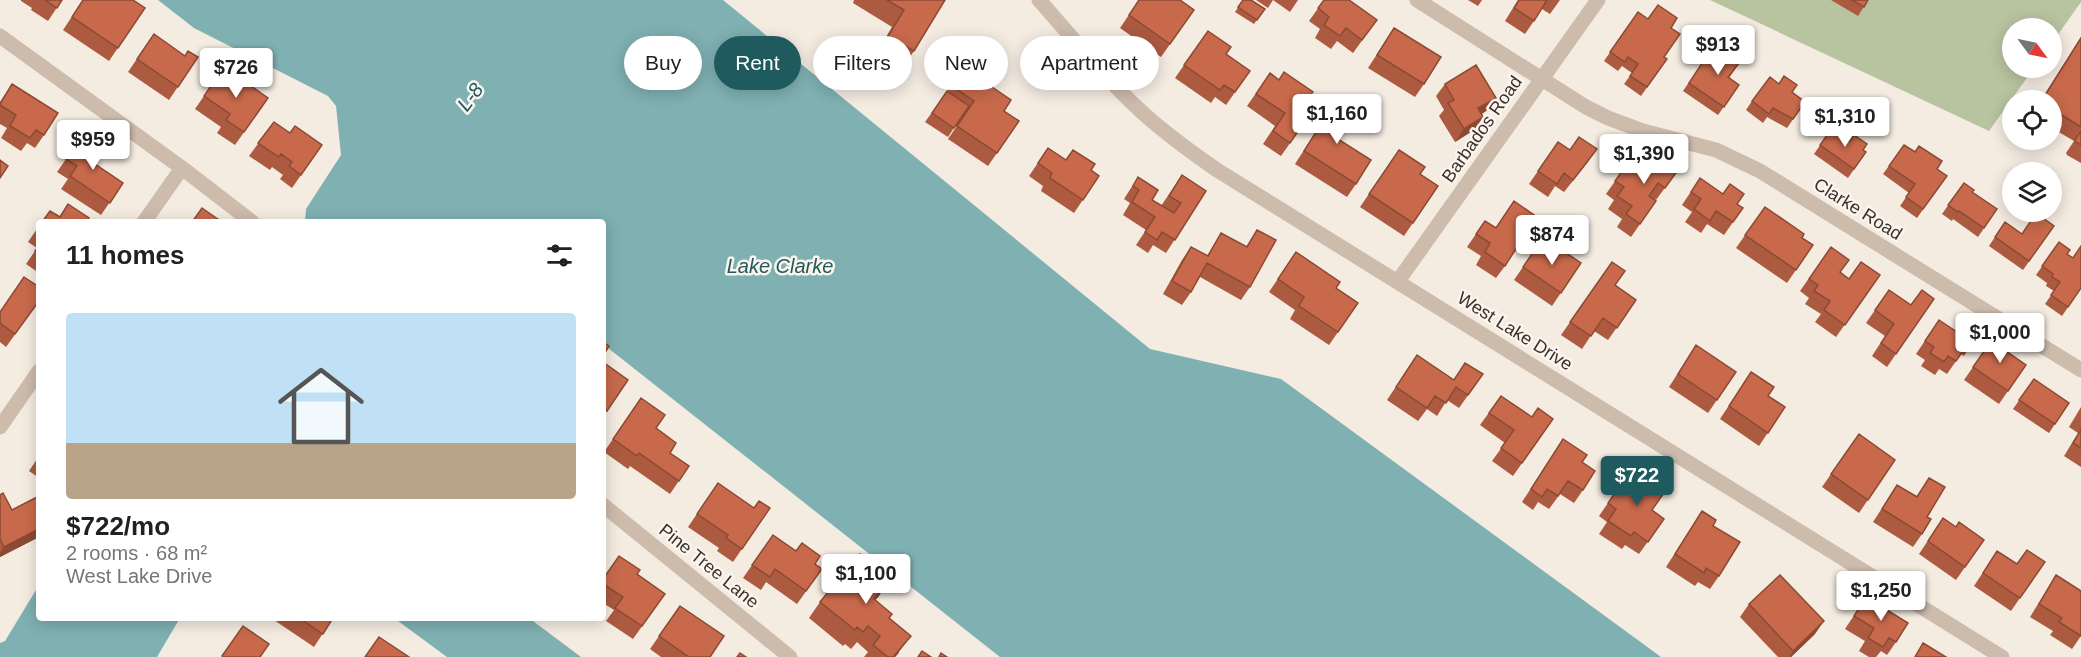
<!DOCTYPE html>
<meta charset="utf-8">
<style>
:root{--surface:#fff;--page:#f2f2f2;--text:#202124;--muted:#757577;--line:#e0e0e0;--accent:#1f5a5e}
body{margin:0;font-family:Helvetica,sans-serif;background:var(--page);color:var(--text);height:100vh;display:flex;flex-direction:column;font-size:22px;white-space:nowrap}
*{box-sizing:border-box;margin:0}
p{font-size:20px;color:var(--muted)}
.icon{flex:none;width:33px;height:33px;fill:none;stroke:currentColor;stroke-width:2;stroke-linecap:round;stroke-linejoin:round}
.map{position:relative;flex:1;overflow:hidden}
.drawer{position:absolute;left:36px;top:219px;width:570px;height:402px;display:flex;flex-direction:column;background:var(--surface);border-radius:6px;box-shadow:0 3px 15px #0003}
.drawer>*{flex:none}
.banner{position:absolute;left:624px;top:36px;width:570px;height:54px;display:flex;gap:12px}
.needle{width:39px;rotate:123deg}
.tools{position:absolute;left:2002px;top:18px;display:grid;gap:12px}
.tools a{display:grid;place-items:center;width:60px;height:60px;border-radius:50%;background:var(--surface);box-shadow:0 3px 15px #0003;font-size:30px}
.price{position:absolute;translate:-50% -51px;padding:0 14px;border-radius:6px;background:#fff;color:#222;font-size:20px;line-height:39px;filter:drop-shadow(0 2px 3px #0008)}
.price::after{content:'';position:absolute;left:50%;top:36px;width:18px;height:14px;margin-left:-9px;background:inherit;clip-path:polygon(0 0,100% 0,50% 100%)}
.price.active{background:var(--accent);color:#fff}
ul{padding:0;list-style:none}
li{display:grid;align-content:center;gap:12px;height:318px;padding:0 30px}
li+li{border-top:2px solid var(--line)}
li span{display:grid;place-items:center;height:186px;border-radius:6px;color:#555}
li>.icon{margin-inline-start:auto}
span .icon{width:108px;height:108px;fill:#fffc;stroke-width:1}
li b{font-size:26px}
h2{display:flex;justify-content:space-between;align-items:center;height:72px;padding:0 30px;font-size:26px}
.chip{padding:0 21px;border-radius:27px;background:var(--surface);box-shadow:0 3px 15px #0003;font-size:21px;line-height:54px}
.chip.active{background:var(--accent);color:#fff}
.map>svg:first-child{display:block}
</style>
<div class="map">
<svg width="2081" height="657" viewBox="0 0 2081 657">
<rect width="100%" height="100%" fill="#f4ebe1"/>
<path fill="#b8c4a0" d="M1710,0h371v2l-29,41v-15h-39v40h21l-45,63z"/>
<path fill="#7fb0b2" d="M158,0h565l427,349 131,30 380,278h-661l-397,-313v-122h-298l1,-13 35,-54 -5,-49 -8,-10 -134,-68z
M39,585v33h141l-23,39h-157v-14l5,-2z
M394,618h135l52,39h-134z"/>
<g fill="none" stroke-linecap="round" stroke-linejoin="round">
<path stroke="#cdbbac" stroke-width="15" d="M1039,0c34,38 66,79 104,113 23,21 48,39 74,57l785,487
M1417,0l169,107 22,11 35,13 73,19 44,21 321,199
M0,36l182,132 70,54
M144,222l38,-54
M1398,281l200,-281
M0,427l39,-56
M603,505l187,152"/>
</g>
<path fill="#ac5a40" d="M21,0h41l-14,21 -17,-11 1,-2 -11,-7z
M83,0l62,8 -36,53 -46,-31z
M854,0h91l-31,51 -12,17 -25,-16 15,-25 -39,-24z
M1139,0l55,10 -33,47 -41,-29z
M1243,0l22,9 -11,15 -19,-12z
M1256,0h42l-8,12 -17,-12 -5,8z
M1324,0l53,20 -24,33 -16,-12 -6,8 -16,-11 5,-9 -11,-8z
M1468,0h14l-4,6z
M1518,0h42l-10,14 -8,-5 -17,25 -20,-13z
M1831,0h37l-10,16z
M1638,12l10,7 23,9 -7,29 3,2 -26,37 -17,-12 8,-11 -10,-7 -4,5 -14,-10z
M1394,28l30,56 -9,13 -47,-29z
M1208,31l18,23 24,17 -24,34 -11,-8 -4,6 -36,-25z
M154,34l31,22 13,1 -29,43 -41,-28z
M2081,37v126l-14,-8 -1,-2 8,-12 -22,-13v-28h-11z
M1706,57l5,4 32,-3 -14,20 10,7 -21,30 -35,-24z
M224,67l44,31 -33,47 -18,-12 4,-6 -26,-18z
M964,68l40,43 15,10 -31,45 -40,-27 17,-25 -1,-1 -16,24 -23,-15z
M1270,73l46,33 -35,50 -18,-12 12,-18 -28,-20z
M12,84l32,51 -9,13 -8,-5 -6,8 -20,-13 6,-10 -7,-4v-22z
M1445,84l51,14 -10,13 -4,3 1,3 -9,13 -19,12 -16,-26 5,-6 -8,-14z
M1792,92l13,10 -18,26 -20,-11 -4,6 -17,-13 6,-9z
M1339,96l-6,40 23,48 -9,13 -52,-33z
M274,122l16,11 32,12 -30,43 -12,-9 3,-4 -11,-8 -2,3 -21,-14z
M1832,128l34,24 -18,26 -34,-24z
M82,136l13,28 28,19 -22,32 -40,-26 7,-10 -11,-7z
M1558,142l12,8 27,-1 -33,43 -9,-6 -7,11 -19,-13z
M1904,145l43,31 -30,42 -17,-12 9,-13 -26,-19z
M1048,148l18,12 25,10 8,6 -25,37 -33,-22 2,-5 -14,-10z
M1399,150l21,24 18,12 -34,50 -44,-29z
M1632,157l21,15 28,-6 -25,34 -7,-4 7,5 -25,36 -14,-10 5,-8 -14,-10 6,-9 -8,-6z
M1182,175l24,16 -40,62 -13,-8 -5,8 -12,-8 10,-15 -23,-15 7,-12 -6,-4 14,-22 14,23 9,6z
M1700,178l43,30 -19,27 -17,-11 -6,9 -16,-11 7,-10 -10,-7z
M1964,183l8,9 25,17 -19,28 -25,-18 -1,2 -10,-7z
M1765,207l37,31 11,7 -26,38 -51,-35z
M1485,221l11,7 27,3 -18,35 -9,12 -20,-13 5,-9 -14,-9z
M2005,222l17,12 32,-8 -31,44 -34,-24z
M39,226v47l-13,-9 11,-16 -9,-6z
M1257,230l-7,57 -9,13 -41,-23 -9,15 -9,13 -19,-11 19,-34 9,-13 16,9 14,-23 25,14z
M2059,242l8,12 14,34 -19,28 -17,-12 9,-13 -8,-5 1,-3 -11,-8z
M1538,245l7,5 36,13 -29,43 -38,-26z
M1831,247l9,25 9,7 31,-4 -44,62 -21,-15 6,-8 -16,-10 4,-6 -9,-7z
M1296,252l40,36 22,15 -29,42 -39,-26 5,-9 -26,-18z
M1612,262l3,23 21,15 -28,40 -14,-9 -12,18 -21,-14z
M1889,290l22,15 23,-6 -47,68 -15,-11 13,-20 -19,-13z
M39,301l-33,46 -6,-5v-31z
M1939,320l20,13 8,-10 13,8 -16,25 -3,-2 -14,20 -8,-5 -4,6 -14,-9 4,-6 -9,-6z
M1996,334l10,17 20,14 -27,39 -35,-24z
M1696,345l40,27 -28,41 -39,-26z
M1417,355l36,25 30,-6 -24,34 -12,-8 -10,16 -10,-7 -9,12 -31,-21z
M603,362l25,18 -25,37z
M1751,372l17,24 17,11 -26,39 -39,-27z
M2034,379l35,24 -20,30 -36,-24z
M1501,396l31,21 21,2 -40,57 -21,-15 13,-18 -25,-18z
M641,398l15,30 14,25 19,13 -19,28 -40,-28 -2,3 -24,-17z
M2081,407v60l-17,-11 14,-23 -9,-6z
M1859,434l36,26 -36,53 -37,-26z
M1563,439l19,23 1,28 -9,13 -14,-9 -11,15 -11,-7 -5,8 -11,-8z
M39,456v22l-10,-7z
M1628,474l24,36 12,9 -25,35 -14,-9 -3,4 -23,-15 8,-12 -8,-6z
M1929,478l-2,39 -5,17 -9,13 -40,-25 24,-37 20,11z
M718,483l36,25h16l-37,54 -16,-11 2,-3 -31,-21z
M0,495l12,15 27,-14v41l-39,20z
M1702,511l11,15 6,50 -9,13 -12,-7 -3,4 -29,-19z
M1943,518l13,9 28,13 -28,40 -37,-26z
M773,535l49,34 -25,35 -31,-22 -5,8 -18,-12z
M1997,551l19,13 29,-2 -34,49 -37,-25z
M2056,575l25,61 -9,13 -22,-14 3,-4 -23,-14z
M603,579l62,15 -32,45 -27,-18 8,-11 -11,-7z
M879,596l-4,4 14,18 10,35 -4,4h-31l4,-5 -11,-10 -6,7 -6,-5 -2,2 -34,-28 11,-16z
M1866,597l30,45 -9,13 -6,-4 -5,6h-7l-10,-6 6,-10 -20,-12z
M1749,604l66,30 -24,23h-13l-38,-40z
M680,606l30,51h-49l-11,-8z
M271,618h62l-19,29z"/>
<path fill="#8c4a34" d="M1496,98l-10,13 -17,10 9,-13z
M1483,117l-9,13 -19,12 9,-13z
M1597,149l-9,13 -24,30 9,-12z
M39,529v8l-39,20v-4l4,-6z
M890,579l-11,17 -17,20 12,-17z
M1824,621l-9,13 -24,23h-2l4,-6z
M911,636l-16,21h-2z"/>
<path fill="#c8694b" stroke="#8c4a34" stroke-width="1.5" d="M45,0h17l-5,8z
M83,0h50l12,8 -27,40 -46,-31z
M887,0h58l-31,51 -26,-15 16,-26z
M1139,0h41l14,10 -24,34 -41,-29z
M1243,0h8l14,9 -8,11 -19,-13z
M1324,0h25l28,20 -15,20 -16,-12 -6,8 -16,-11 5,-8 -11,-9z
M1519,0h28l-13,21 -20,-13z
M1852,0h16l-4,7z
M1658,5l19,13 -6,10 9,6 -16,23 3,2 -20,28 -17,-11 8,-12 -10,-7 -3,5 -15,-10 28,-40 10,7z
M1394,28l47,29 -17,27 -47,-29z
M1208,31l23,16 -5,7 24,17 -15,21 -11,-7 -4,5 -36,-25z
M154,34l31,22 3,-5 10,6 -20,30 -41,-28z
M2081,38v89l-29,-18v-9h-10z
M1723,44l20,14 -15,19 11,8 -15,22 -35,-24 17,-26 5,4z
M1476,65l20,33 -18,10 5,9 -19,12 -16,-26 6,-3 -9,-16z
M224,67l44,31 -24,34 -18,-12 4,-6 -26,-18z
M964,68l47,32 -7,11 15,10 -22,32 -40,-27 17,-25 -22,-15z
M1284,72l29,20 -6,7 9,7 -26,37 -17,-12 12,-18 -29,-19 14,-21 9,7z
M1784,76l13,9 -5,7 13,10 -12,17 -20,-11 -4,6 -17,-13 18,-24 9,7z
M12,84l46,29 -14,22 -8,-5 -6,8 -20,-12 6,-11 -16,-10v-1z
M947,91l22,15 -15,22 -22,-15z
M1339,96l14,8 -20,32 38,24 -15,24 -52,-33z
M274,122l16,11 5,-7 27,19 -21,30 -12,-9 3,-4 -11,-8 -2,3 -21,-14z
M1832,128l18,13 4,-6 13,9 -4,6 3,2 -12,17 -34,-24z
M2081,131v14l-5,-3 -1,-2z
M82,136l21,15 -8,13 28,19 -13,20 -40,-27 7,-10 -11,-7z
M1579,137l18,12 -24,31 -9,-7 -7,11 -19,-13 20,-29 12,8z
M1904,145l11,7 4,-6 23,15 -5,8 10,7 -24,33 -17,-12 9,-13 -26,-18z
M1048,148l18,12 7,-10 22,14 -4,6 8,6 -16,24 -33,-22 2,-5 -14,-10z
M1399,150l26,17 -5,7 18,12 -25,37 -44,-29z
M1665,155l16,11 -16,22 -7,-5 -9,13 7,5 -16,23 -14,-10 6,-8 -15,-10 7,-9 -9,-6 17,-24 21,15z
M0,160l8,6 -8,12z
M1182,175l24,16 -31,49 -13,-8 -5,8 -12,-8 10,-15 -23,-15 7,-12 -6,-4 5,-9 20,13 -6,10 22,13 7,-10 -12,-7z
M1700,178l23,16 7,-10 14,10 -7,10 6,4 -10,14 -17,-11 -6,10 -16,-12 7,-10 -10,-7z
M1964,183l10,7 -2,2 25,17 -13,19 -25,-17 -1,1 -10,-7z
M1514,201l20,14 -11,16 3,2 -21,33 -20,-14 5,-9 -14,-9 9,-13 11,7z
M68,204l21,14 -3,4h-44l8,-11 10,6z
M1765,207l39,27 -2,4 11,7 -17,25 -51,-35z
M202,208l20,14h-30z
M2036,213l18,13 -25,35 -34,-24 10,-15 17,12z
M1257,230l19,10 -26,47 -43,-24 -16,29 -19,-11 19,-34 17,9 13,-23 26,14z
M1550,242l31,21 -20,30 -38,-26 15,-22 7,5z
M2059,242l11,8 -3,4 6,4 8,-12v42l-13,19 -17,-12 9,-13 -8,-5 1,-3 -11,-8z
M39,245v9l-4,-3z
M1831,247l18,13 -9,12 9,7 12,-17 19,13 -35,50 -21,-15 6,-9 -16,-10 4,-6 -9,-6z
M1296,252l44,30 -4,6 22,15 -20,29 -39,-26 5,-9 -26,-18z
M1612,262l13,9 -10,14 21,15 -19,28 -14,-10 -12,18 -21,-14z
M24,277l15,10v14l-24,33 -15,-11v-11z
M1889,290l22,15 11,-15 12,9 -38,55 -15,-11 13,-19 -19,-14z
M1939,320l21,14 7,-11 13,8 -7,12 -3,-2 -14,20 -8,-5 -4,6 -14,-9 4,-6 -9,-6z
M1996,334l15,10 -5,7 20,14 -18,26 -35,-24z
M603,342l6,4 -6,10z
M1696,345l40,27 -19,28 -39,-26z
M1417,355l37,25 11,-17 18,11 -15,21 -12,-8 -10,16 -11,-7 -8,12 -31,-21z
M603,362l25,18 -21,31 -4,-2z
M1751,372l23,15 -6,9 17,11 -17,26 -39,-27z
M2034,379l35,24 -14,21 -36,-24z
M1501,396l31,21 6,-9 15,11 -31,44 -21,-15 13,-18 -25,-17z
M641,398l24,17 -9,13 20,15 -6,10 19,13 -10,15 -40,-28 -2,3 -24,-17z
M2081,430v18l-8,-5z
M1859,434l36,26 -27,40 -37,-26z
M1563,439l24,16 -5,7 13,9 -12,19 -15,-9 -10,15 -11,-7 -5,8 -11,-8z
M1628,474l10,7 5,-7 23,16 -14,20 12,9 -16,23 -14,-10 -3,4 -23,-15 8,-12 -8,-6z
M1929,478l16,9 -18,30 4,2 -9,15 -40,-25 15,-24 20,12z
M718,483l36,25 5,-7 11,7 -28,41 -16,-11 2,-3 -31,-21z
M3,493l9,17 27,-14v33l-35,18 -4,-8v-44z
M1702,511l14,9 -3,6 27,16 -21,34 -13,-8 -2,5 -29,-19z
M1943,518l13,9 3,-5 25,18 -19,27 -37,-26z
M773,535l23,16 6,-8 18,13 -5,8 7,5 -16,22 -31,-22 -5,8 -18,-12z
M2027,550l18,12 -25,36 -37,-25 14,-22 20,13z
M860,554l30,25 -16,20 18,15 -3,4 22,18 -18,21h-5l-15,-12 7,-9 -12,-10 -5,6 -6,-5 -2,3 -35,-28z
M619,556l21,14 -3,4 28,20 -23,32 -27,-18 8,-11 -20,-13v-5z
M1780,575l44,46 -31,30 -44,-47z
M2056,575l25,16v45l-22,-14 3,-4 -23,-14z
M1866,597l42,26 -12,19 -7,-4 -6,9 -15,-9 6,-10 -20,-12z
M680,606l44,30 -14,21h-21l-30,-21z
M299,618h34l-10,16z
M243,626l26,18 -9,13h-37l-1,-1z
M379,637l30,20h-44z
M1923,643l23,14h-31z
M922,651l9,6h-13z
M740,653l6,4h-9z
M941,653l6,4h-8z"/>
<g text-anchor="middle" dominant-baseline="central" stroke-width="5" stroke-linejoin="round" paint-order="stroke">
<g font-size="18" fill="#3b302b" stroke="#fbf5ee">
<text transform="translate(1482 129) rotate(-55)">Barbados Road</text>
<text transform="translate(1858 209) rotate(32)">Clarke Road</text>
<text transform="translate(1515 331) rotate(32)">West Lake Drive</text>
<text transform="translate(709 566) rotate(39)">Pine Tree Lane</text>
</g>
<g font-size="20" font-style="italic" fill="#1f5a5e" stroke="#fbf5ee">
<text transform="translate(470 97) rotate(-53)">L-8</text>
<text x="780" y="266">Lake Clarke</text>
</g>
</g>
</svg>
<div class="tools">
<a><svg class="needle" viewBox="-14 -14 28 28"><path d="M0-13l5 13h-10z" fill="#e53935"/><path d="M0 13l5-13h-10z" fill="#757577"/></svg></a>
<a><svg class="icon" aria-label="locate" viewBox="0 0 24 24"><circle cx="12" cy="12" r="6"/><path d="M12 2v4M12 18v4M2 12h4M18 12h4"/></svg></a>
<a><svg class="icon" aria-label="layers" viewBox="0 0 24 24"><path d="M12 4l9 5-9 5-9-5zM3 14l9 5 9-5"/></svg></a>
</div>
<b class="price" style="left:1718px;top:76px">$913</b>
<b class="price" style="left:236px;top:99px">$726</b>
<b class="price" style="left:1337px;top:145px">$1,160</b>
<b class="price" style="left:1845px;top:148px">$1,310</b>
<b class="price" style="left:93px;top:171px">$959</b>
<b class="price" style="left:1644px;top:185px">$1,390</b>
<b class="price" style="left:1552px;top:266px">$874</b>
<b class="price" style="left:2000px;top:364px">$1,000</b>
<b class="price active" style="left:1637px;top:507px">$722</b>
<b class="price" style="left:866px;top:605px">$1,100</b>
<b class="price" style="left:1881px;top:622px">$1,250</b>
<div class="banner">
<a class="chip">Buy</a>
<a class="chip active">Rent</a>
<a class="chip">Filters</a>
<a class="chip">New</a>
<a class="chip">Apartment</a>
</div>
<section class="drawer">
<h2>11 homes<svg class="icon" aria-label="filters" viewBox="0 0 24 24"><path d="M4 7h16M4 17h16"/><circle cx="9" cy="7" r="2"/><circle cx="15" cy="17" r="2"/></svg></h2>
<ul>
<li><span style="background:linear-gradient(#bfe0f5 70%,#b9a48a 0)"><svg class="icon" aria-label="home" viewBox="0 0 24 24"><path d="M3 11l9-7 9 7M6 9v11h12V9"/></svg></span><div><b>$722/mo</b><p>2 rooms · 68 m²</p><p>West Lake Drive</p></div></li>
</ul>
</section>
</div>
